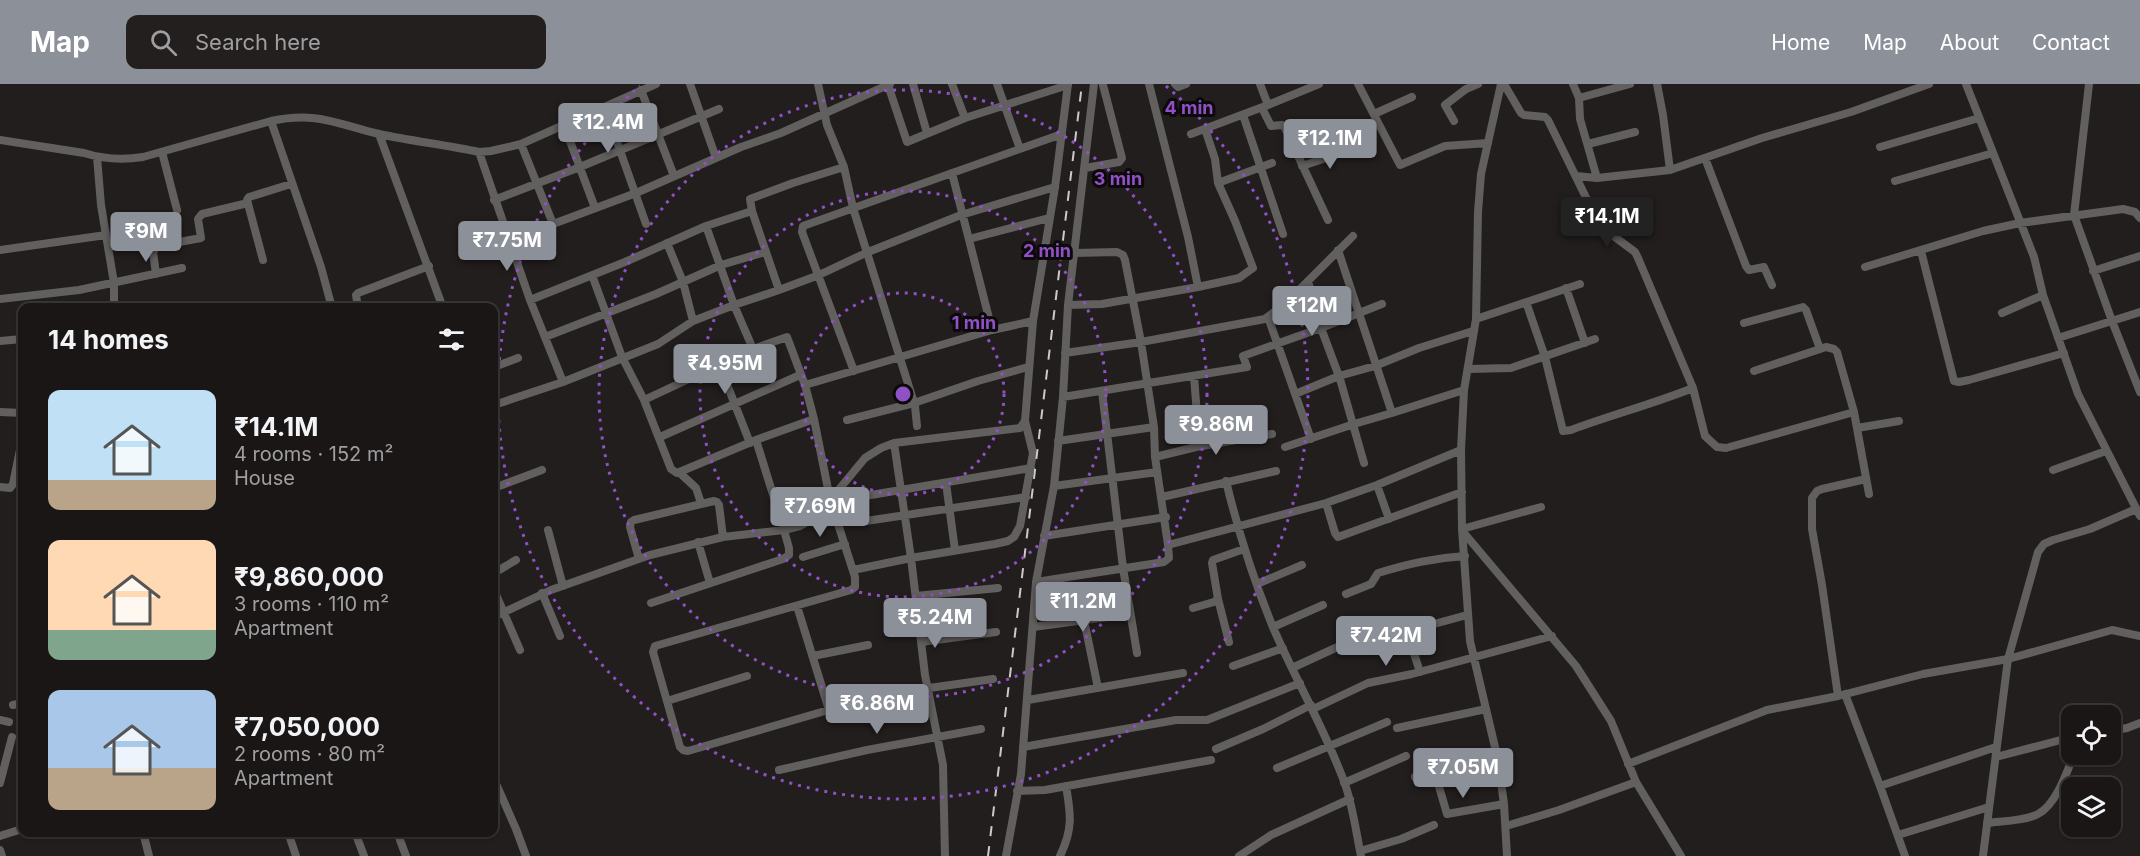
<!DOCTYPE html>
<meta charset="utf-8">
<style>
:root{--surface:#1a1616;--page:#231f1f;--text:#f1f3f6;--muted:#9f9fa1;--line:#383535;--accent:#8c9099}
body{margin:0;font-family:Inter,sans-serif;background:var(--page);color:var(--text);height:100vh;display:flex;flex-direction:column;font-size:22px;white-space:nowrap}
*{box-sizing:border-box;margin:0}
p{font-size:20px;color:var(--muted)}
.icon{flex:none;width:33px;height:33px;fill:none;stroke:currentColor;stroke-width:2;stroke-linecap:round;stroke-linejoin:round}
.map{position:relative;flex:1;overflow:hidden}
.sheet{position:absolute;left:18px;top:219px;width:480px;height:534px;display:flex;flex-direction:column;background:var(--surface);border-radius:12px;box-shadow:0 2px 4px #0004,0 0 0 2px var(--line)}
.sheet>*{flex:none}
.buttons{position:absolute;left:2061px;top:621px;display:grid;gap:12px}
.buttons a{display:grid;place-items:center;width:60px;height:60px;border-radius:12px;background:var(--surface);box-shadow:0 2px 4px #0004,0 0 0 2px var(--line);font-size:30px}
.price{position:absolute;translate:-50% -51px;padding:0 14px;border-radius:6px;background:var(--accent);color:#fff;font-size:20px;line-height:39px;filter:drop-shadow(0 2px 3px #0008)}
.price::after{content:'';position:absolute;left:50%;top:36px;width:18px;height:14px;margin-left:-9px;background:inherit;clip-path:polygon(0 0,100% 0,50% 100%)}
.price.active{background:#222;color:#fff}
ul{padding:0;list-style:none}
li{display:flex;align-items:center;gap:18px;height:150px;padding:0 30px}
li span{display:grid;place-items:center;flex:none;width:168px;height:120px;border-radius:12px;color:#555}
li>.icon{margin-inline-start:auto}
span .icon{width:72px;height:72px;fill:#fffc;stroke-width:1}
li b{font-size:26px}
h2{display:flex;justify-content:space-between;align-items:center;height:72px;padding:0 30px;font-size:26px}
header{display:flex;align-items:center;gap:36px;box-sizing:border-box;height:84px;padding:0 30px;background:var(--accent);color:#fff}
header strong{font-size:28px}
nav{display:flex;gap:33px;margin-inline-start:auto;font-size:21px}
.search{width:420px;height:54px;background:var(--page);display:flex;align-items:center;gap:15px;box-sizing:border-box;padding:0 21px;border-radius:12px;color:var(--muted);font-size:22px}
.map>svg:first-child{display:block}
</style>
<header>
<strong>Map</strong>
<div class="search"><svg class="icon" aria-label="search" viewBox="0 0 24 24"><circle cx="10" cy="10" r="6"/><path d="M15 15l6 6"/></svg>Search here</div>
<nav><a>Home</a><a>Map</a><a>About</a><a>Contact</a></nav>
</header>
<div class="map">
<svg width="2140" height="772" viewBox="0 0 2140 772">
<rect width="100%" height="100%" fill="#231e1e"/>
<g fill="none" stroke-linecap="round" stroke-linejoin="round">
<path stroke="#625f5f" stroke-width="8" d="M690,0l26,74
M818,0l9,41 17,42 9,41 62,198 2,20
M913,0l14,49
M952,0l13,34
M997,0l23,65
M1149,0l39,153 10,50
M1175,0l3,3 8,-3
M1260,0l8,21 51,-21
M1358,0l42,81 45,-19 43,-3
M1501,0l-20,90 -3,38 -2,107 -12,71 -3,60 1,79 8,112 28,119 6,44 3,52
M1504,0l17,29 3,2 21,2 3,3 52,106 35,26 3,6 55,130 12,48 12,11 9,1 128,-36
M1573,0l6,14 1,21 17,59
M1657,0l6,31 7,55
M1966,0l68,173 9,38 35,99 62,122
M2089,0l-15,131 38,106 28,71
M888,1l19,57 58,-24 103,-33
M641,6l33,86
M1579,14l51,-14
M605,24l41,116
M1262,24l9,18 11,-1 3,3 43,92
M1374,30l38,-17
M1243,31l40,119
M271,37l50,146 11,41
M1454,37l-9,-16 21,-16 12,-5
M564,41l31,83
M379,50l64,174
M1191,50l77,-29
M0,56l84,13c19,6 39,7 59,4l128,-36c45,-10 66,3 108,13 33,7 67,11 100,18l12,-1 30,-7 135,-60
M521,60l32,80 83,-31 105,-46 40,-14 109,-49
M1588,60l47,-12
M1880,63l99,-29
M162,68l15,58
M479,68l51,148 33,82
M97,73l4,48 13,78v25
M1705,74l41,108 3,4 15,-3 8,18
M1302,82l51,-17
M1085,84l34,-6 3,-4 -19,-73
M952,89l40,157
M1576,92l21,2 73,-8 92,-32 89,-26 78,-28
M1895,97l98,-28
M1218,99l54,-20
M494,116l86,-33 139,-58
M752,127l27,79
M706,142l28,79 19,44
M508,154l45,-14
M969,155l80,-21
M667,159l16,39 10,39
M0,166l106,-15
M1338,166l54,163 72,-23
M1921,167l33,130 5,1 10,-2 95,-27
M1075,169l42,-1 6,3 2,5 16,82 13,85 1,30 13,88 158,-42 51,-18 84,-35
M263,176l-16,-60 2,-3 42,-13
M1865,183l118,-36 37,-8 103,-14 12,3 5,6
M2093,187l47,-15
M156,190l-3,-22 4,-6 44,-8 -3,-19 4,-5 46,-11
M592,191l30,82 22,43
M1308,197l13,47 61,-24
M1566,204l19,55
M0,215l79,-9 103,-22
M530,216l95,-38 81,-36 46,-15 -2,-12 43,-16 51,-16
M1526,218l19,55 18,74 8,-1c40,-15 82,-26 122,-42
M1068,221l34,-1 96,-17 41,-9 14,-10 -18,-47 -17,-38 -3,-24 -10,-30
M358,224l-2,-13 2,-2 71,-27
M2002,229l41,-18
M1268,233l43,122
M1476,235l104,-35
M1744,239l59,-16 3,3 14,39
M545,253l111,-43 65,-29 44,-13
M2058,254l82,-26
M0,257l22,-2
M1065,269l76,-11 124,-23 22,-17 66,-66
M719,280l31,79
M494,283l24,-9
M1468,285l43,-1 84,-29
M854,287l-52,-139 1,-6 259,-92
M1754,287l72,-24 8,2 3,3 17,60 15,82
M1194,292l4,52
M805,301l9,34 16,80 25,78v10l-4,3 -196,56 -2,6 27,95 3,3 5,1 192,-56 113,-16
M1102,307l21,177 14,85
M1295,310l44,-18 36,-10 44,-18 54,-17
M1063,313l184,-30 -4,-11 78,-28 19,51 24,84
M494,321l69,-23 95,-38 35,-23 41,-16 45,-15 40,-15 49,-23 93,-37 94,-28
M0,328l22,1
M814,335l-58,21 -79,33 -6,-4 -27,-69 109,-51 34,-12 18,48 187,-55 41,-9
M847,336l67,-17 64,-22 50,-14
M1857,344l42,-7
M660,353l140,-62
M1058,357l96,-14
M894,359l17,115 14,117 18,90 2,91
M1285,363l69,-23 38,-11
M1155,373l41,-10 76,-13
M2053,386l53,-19
M680,389l16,15 5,15
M1226,397c12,50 27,97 46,144 23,54 53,104 73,159 8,23 11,48 16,72
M946,399l9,67
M1377,401l12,34
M1054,402l103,-14
M0,403l10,1 3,-4 9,-44
M494,404l48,-18
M859,413l172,-29
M1162,413l114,-26
M1326,419l9,30 3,4 124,-45
M866,437l160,-24
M1462,445l79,-22
M548,446l15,56
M1464,449l112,133 35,55 25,61 45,74
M1044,452l122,-19
M698,458l12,41
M803,473l42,-13
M639,475l-9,-32 1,-5 3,-2 80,-19 3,1 2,3 4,32
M853,486l58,-12 84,-14 13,-3 6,-4 6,-11 13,-73 -8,-32
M494,489l22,-13
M1036,498l128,-20 5,-4 -1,-13
M1257,500l45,-19
M494,506l26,60
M542,509l18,43
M1346,510l25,-10 7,-11c30,-9 55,-15 87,-17
M916,512l82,-8
M1218,515l11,43
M651,519l132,-44 6,-4v-7l-5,-18 -28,-90
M797,522l32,104
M1193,524l21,-6 4,-3 -6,-36 1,-3 31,-11
M494,533l57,-27 99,-35 73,-18 61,-7 16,-4 17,-10 48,-58 16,-10 13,-5 126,-15 5,-7 8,-100 22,-134 13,-103
M1084,536l14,68
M1033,543l97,-13
M1273,543l50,-22
M1407,548l13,40
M921,558l75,-10
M813,572l55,-11
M1233,582l50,-18
M1292,584l52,-24 28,-3 95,-26
M1845,610l35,92 25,70
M1838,612l-16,-111 -10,-56v-31l5,-7 5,-2 44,-10
M1028,616l155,-27
M667,617l80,-25
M13,621l9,-2
M1313,625l55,-26 44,-9 140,-38
M0,636l9,2
M1397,644l89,-19
M2110,647l17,-3 13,-5
M1023,663l153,-27h31l93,-37
M1216,665l47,-20 48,-24
M1996,673l76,-20
M1628,680l139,-54 71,-14 85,-22 85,-15 104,-29 28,6
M1277,684l110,-46
M779,686l88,-20 114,-21
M1435,689l12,41 57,-10
M1415,693l83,-17
M494,695l22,50 10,27
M0,699l12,-46
M1344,699l62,-27
M1880,702l116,-39
M1017,707l28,-1 166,-30
M1987,739c16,-2 37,-2 51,-9 18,-9 29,-42 36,-60
M1506,742l53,-16 77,-28
M42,748l11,3 11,-3
M143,748l6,24
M288,748l8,24
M355,748l9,24
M397,748l9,24
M1898,751l91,-28
M0,752l22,-7
M0,766l2,6
M1360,767l41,-12 33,-14
M1006,772l15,-82 15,-192 18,-96 9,-89 5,-92 26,-221
M1060,772c13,-27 11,-41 6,-70
M1239,772l32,-21 79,-36
M1983,772l25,-197 30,-107 6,-8 9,-4 37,-11 46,-20"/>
<path stroke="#cdcac9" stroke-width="2" stroke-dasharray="10 10" stroke-linecap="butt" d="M988,772l94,-772"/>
</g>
<g fill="none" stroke="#9050c6" stroke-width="3" stroke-dasharray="3 6">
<circle cx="903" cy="310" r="101"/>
<circle cx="903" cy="310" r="203"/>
<circle cx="903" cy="310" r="304"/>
<path d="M1166 2A405 405 0 1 1 640 2"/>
</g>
<circle cx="903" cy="310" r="9" fill="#9050c6" stroke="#0b0909" stroke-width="3"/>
<g font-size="18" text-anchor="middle" font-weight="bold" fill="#9050c6" stroke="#0b0909" stroke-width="6" stroke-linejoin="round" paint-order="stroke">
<text x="1189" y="30">4 min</text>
<text x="1118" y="101">3 min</text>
<text x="1047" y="173">2 min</text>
<text x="974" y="245">1 min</text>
</g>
</svg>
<div class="buttons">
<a><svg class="icon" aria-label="locate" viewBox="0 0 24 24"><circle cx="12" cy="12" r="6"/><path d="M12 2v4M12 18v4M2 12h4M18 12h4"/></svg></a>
<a><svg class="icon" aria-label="layers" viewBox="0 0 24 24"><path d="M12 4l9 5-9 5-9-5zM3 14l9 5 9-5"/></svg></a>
</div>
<b class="price" style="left:608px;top:70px">₹12.4M</b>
<b class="price" style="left:1330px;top:86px">₹12.1M</b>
<b class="price active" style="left:1607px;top:164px">₹14.1M</b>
<b class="price" style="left:146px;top:179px">₹9M</b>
<b class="price" style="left:507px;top:188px">₹7.75M</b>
<b class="price" style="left:1312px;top:253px">₹12M</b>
<b class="price" style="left:725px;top:311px">₹4.95M</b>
<b class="price" style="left:1216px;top:372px">₹9.86M</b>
<b class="price" style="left:820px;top:454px">₹7.69M</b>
<b class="price" style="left:1083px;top:549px">₹11.2M</b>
<b class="price" style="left:935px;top:565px">₹5.24M</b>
<b class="price" style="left:1386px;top:583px">₹7.42M</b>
<b class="price" style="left:877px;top:651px">₹6.86M</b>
<b class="price" style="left:1463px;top:715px">₹7.05M</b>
<section class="sheet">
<h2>14 homes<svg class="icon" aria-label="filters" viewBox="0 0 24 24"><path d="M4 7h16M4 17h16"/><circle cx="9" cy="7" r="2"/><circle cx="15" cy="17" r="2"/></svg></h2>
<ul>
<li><span style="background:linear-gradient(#bfe0f5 75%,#b9a48a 0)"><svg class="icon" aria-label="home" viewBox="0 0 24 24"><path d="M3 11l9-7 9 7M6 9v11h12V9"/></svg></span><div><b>₹14.1M</b><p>4 rooms · 152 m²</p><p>House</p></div></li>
<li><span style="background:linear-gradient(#ffd9b3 75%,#7fa58c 0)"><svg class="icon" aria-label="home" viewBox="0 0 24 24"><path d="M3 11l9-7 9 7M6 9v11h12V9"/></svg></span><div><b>₹9,860,000</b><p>3 rooms · 110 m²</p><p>Apartment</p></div></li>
<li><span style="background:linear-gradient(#a9c7e8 65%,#b9a48a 0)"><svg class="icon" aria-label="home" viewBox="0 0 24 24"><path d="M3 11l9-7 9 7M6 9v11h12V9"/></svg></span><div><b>₹7,050,000</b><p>2 rooms · 80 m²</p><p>Apartment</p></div></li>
</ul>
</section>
</div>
